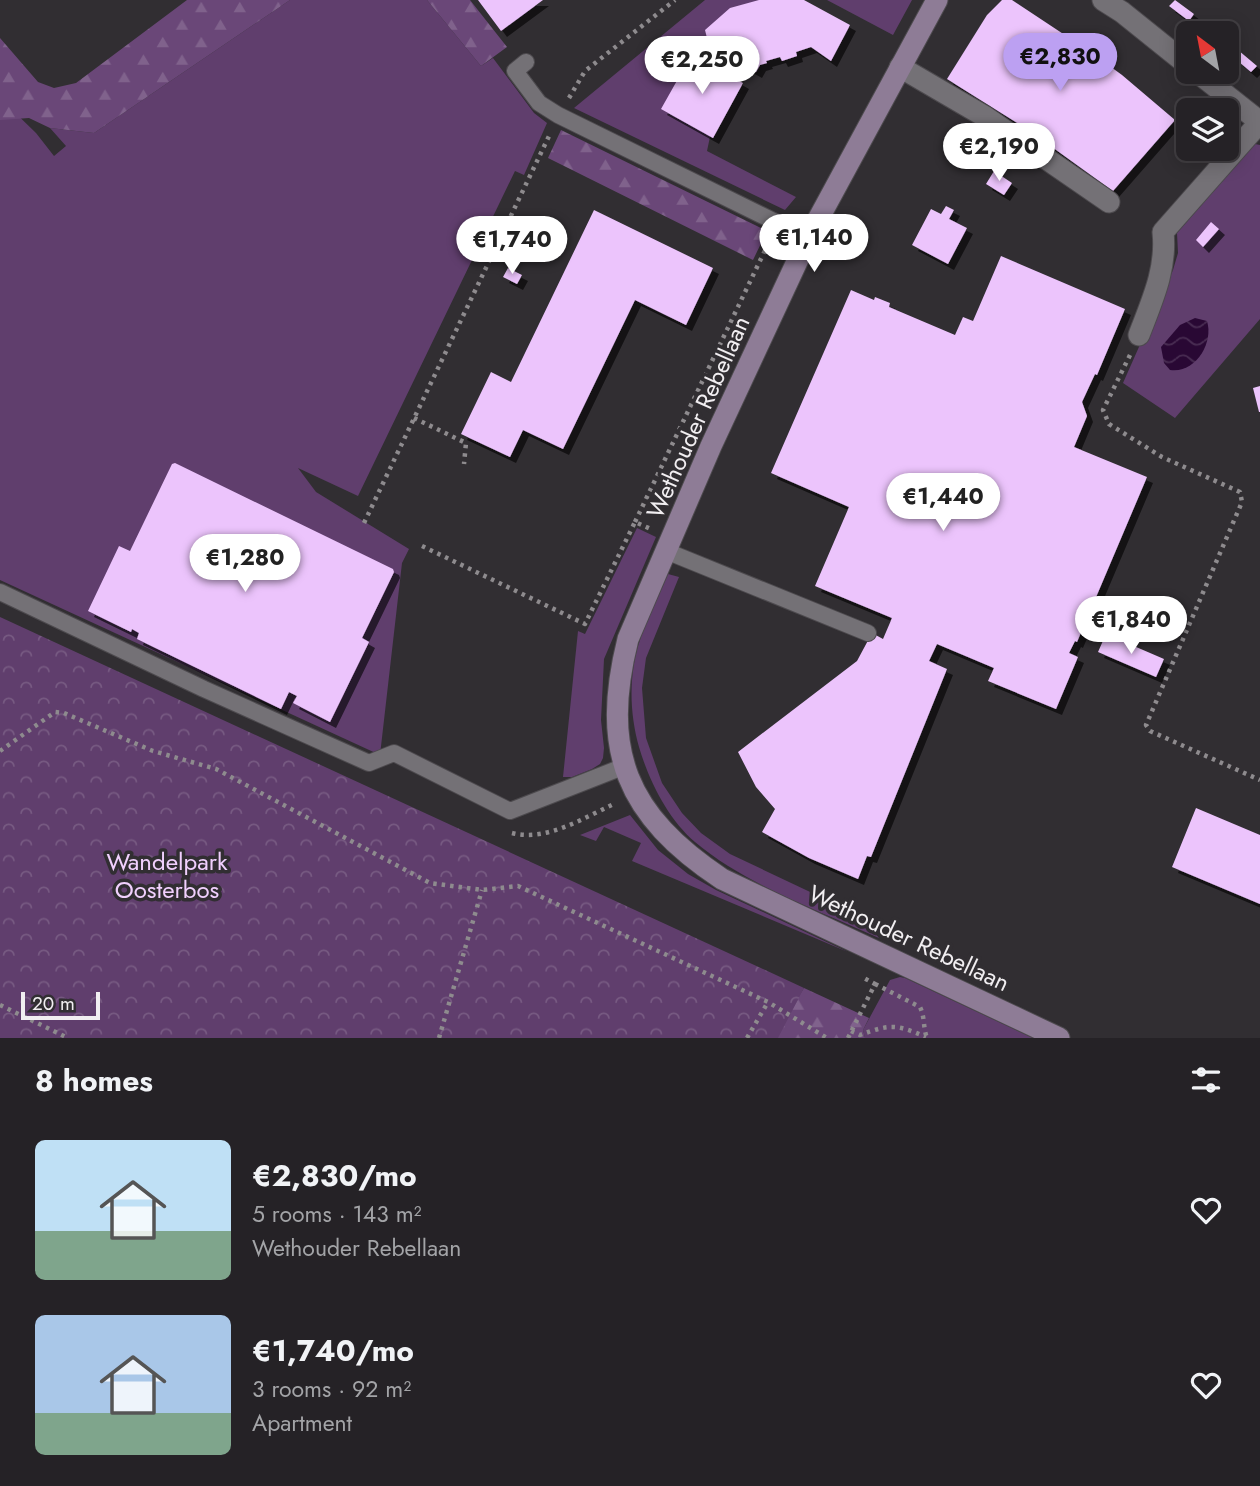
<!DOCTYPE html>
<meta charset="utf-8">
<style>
:root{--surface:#252226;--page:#312f32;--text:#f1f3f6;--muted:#a3a4a7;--line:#423f43;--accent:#bca0f2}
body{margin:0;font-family:Jost,sans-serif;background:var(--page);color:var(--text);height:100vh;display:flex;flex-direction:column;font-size:26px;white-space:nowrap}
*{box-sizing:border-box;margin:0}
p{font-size:23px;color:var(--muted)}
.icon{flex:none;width:38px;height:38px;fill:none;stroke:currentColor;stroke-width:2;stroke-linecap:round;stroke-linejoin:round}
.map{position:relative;height:1038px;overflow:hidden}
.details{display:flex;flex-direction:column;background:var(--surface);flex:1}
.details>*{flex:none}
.needle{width:46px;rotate:328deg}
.controls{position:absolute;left:1176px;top:21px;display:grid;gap:14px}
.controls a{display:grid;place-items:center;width:63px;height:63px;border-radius:10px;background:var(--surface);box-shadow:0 4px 18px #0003,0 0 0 2px var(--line);font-size:35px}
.scale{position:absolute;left:21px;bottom:18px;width:79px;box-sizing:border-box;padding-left:7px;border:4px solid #f1eef1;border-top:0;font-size:19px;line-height:24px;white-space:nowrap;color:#f1eef1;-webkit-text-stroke:5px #312e32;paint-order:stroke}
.price{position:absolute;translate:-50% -60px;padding:0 16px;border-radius:24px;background:#fff;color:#222;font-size:23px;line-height:46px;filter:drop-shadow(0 2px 4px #0008)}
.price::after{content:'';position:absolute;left:50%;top:42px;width:21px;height:16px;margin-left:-10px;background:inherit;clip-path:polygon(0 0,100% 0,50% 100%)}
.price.on{background:var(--accent);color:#111}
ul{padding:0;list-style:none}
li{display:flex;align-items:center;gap:21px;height:175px;padding:0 35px}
li span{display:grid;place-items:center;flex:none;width:196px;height:140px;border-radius:10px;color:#555}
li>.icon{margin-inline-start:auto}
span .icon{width:84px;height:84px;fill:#fffc;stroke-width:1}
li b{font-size:30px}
h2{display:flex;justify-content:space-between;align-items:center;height:84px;padding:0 35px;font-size:30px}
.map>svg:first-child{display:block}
</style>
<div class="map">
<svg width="1260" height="1038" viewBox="0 0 1260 1038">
<defs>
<pattern id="forest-firs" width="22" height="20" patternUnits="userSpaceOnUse" patternTransform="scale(1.75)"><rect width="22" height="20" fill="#6a4778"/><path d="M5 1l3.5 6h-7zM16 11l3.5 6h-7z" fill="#80628c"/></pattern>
<pattern id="park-crowns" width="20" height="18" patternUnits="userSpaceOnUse" patternTransform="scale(1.75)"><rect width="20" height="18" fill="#603e6d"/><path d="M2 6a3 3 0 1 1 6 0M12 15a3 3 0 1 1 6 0" fill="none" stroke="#775a82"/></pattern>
<pattern id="water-waves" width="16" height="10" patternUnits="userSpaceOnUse" patternTransform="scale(1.75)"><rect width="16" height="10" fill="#290834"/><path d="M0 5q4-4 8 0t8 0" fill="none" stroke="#482c52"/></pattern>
<filter id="shadow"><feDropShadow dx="6" dy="6" stdDeviation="0" flood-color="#0009"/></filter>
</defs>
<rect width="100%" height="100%" fill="#312e32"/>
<path fill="#603e6d" d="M290,0h137l54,66 12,-8 41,55 13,10 -23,52 -9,-4 -157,325 -60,-28 18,24 93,57 -7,14 -22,192 -380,-175v-482l36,35 18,23 12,-10 -16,-18 44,5z
M705,0h73l-85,61 18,71 -4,19 89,46 -11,13 -211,-102z
M827,0h85l-19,35z
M1255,144l5,1v174l-85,99 -52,-35 50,-113 5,-17 -1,-20z
M637,528l19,9 -52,122 -3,61 3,28 -1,10 -3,6 -8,5 -20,8h-9l15,-146 7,3z
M668,574l11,3 -33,81 -4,30 4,50 16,45 20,30 19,20 29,21 131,62 18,22c-61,-28 -133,-53 -184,-96 -27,-23 -46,-61 -56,-95 -8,-28 -10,-60 -4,-89 6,-29 22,-57 33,-84z
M630,815l28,35 30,24 28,16 132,62 -216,-91 9,-18 -37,-16 -8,14 -16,-6z
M900,977l5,1 128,60h-168l-2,-8 27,-50z"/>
<path fill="url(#forest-firs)" d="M187,0h103l-196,133 -44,-5 -21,-10 -29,2v-82l38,44 16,6 22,-5z
M427,0h43l37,47 -26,19z
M561,130l206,101 -14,29 -205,-102z
M804,988l65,30 -6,12 2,8h-93z"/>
<path fill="url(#park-crowns)" d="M0,617l804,371 -26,50h-778z"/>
<path fill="url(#water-waves)" d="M1195,318l12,3c7,22 -12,53 -37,49l-6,-7 -3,-16 19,-22z"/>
<path fill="#ecc4fc" filter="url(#shadow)" d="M478,0h65l-42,31z
M759,0h45l46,25 -19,36 -20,-14 -15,5 1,4 -15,5 -2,-4 -14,4 1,2 -7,2 -4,7 -47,-26 -4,-16 25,-22z
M1002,0h10l77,51 33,24 53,45 -62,71 -86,-62 -80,-50 40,-64z
M1175,0l19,14 -5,7 -20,-15z
M1238,50l19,16 -6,6 -19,-16z
M692,54l51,29 -30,55 -52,-29z
M994,171l18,12 -8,12 -18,-11z
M946,206l8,4 -5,9 18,9 -19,36 -36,-19 19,-36 10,5z
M594,210l119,58 -27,57 -51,-25 -72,149 -40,-19 -13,27 -49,-23 30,-62 20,10z
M1211,222l8,7 -16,18 -7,-7z
M1001,256l124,53 -28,66 -2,-1 -13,28 5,14 -13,31 73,30 -70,165 -2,-1 -6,12 9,4 -22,52 -68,-28 6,-13 -57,-24 -8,17 18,8 -76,188 -4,-1 -9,23 -49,-21 -47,-26 13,-23 -19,-22 -18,-35 119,-91 15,-28 11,6 9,-21 -77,-32 34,-79 -78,-34 80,-183 23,10 1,-3 15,6 -1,4 66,28 8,-18 10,4z
M508,268l14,7 -5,9 -14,-7z
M1260,386v26h-1l-6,-24z
M175,463l218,106 1,3 -32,66 7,4 -39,80 -37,-19 4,-7 -8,-4 -8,17 -144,-70 2,-6 -7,-4 -1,3 -43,-21 31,-65 11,5 42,-87z
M1106,634l58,25 -8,18 -58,-25z
M1196,808l64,27v69l-88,-37z"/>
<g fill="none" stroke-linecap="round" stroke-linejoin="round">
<defs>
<path id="lane" d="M526,62l-11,9 24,32 19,12 250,123
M666,551l202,82
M0,592l204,97 165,74 25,-10 116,58 115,-45"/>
<path id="street" d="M1103,0l19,12 66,53
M900,67l84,49 125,86
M1197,72l63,50
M1139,335c13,-34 28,-66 24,-103l97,-110"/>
<path id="secondary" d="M937,0l-129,238 -97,208 -83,193c-28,112 -2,176 94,240l337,159"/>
</defs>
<use href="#lane" stroke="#4d4a4e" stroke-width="18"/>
<use href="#street" stroke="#4d4a4e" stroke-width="23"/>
<use href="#secondary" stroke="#4d4a4e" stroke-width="23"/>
<path stroke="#8e8b8e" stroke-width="4.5" stroke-dasharray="3.5 5" stroke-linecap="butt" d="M569,98l16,-27 90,-71
M1130,355l-27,55 6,14 53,33 78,35 2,10 -96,223 4,6 110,49
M414,418l52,25 -2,21
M635,522l134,-280
M364,523l186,-389
M422,546l163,78 50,-102 18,8
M0,751l55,-39 9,1 89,38 63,18 214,114 52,7 36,-4 250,116 59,36
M512,833c35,9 73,-16 104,-30
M875,984l45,23c5,10 3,21 7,31
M0,1005l68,33
M851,1031l9,4c30,-11 36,-11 66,2
M439,1038l43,-148
M747,1038l21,-36
M848,1038l27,-54 -13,-7"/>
<use href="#lane" stroke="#747176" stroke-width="16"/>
<use href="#street" stroke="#747176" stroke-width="21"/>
<use href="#secondary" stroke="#8e7c96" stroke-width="21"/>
</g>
<g text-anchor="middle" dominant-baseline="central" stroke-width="7" stroke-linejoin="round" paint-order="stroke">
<g font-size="24" fill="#f1eef1" stroke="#312e32">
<text transform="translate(698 417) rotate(-66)">Wethouder Rebellaan</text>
<text transform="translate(909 938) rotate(25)">Wethouder Rebellaan</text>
</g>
<g font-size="24" fill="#f1d0fe" stroke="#312e32">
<text x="167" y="861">Wandelpark<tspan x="167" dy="28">Oosterbos</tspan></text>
</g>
</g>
</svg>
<div class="controls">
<a><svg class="needle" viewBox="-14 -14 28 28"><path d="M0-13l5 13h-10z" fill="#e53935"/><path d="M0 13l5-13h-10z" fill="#a3a4a7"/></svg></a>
<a><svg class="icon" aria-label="layers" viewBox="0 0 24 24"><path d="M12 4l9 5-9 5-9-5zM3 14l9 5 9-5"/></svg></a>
</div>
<div class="scale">20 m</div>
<b class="price on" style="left:1060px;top:93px">€2,830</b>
<b class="price" style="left:702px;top:96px">€2,250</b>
<b class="price" style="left:999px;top:183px">€2,190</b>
<b class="price" style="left:814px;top:274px">€1,140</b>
<b class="price" style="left:512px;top:276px">€1,740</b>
<b class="price" style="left:943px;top:533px">€1,440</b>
<b class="price" style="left:245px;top:594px">€1,280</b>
<b class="price" style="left:1131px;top:656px">€1,840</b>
</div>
<section class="details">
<h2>8 homes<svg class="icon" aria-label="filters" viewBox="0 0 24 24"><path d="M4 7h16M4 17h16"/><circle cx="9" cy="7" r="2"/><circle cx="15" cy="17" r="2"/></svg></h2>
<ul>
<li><span style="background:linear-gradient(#bfe0f5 65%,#7fa58c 0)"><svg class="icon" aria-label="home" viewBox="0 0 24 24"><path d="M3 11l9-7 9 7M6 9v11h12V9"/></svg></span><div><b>€2,830/mo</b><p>5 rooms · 143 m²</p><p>Wethouder Rebellaan</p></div><svg class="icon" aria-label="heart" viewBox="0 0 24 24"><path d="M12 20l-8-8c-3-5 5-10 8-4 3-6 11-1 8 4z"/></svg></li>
<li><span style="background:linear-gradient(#a9c7e8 70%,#7fa58c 0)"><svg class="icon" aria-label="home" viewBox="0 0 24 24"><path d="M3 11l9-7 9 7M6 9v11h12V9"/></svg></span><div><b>€1,740/mo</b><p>3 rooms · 92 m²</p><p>Apartment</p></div><svg class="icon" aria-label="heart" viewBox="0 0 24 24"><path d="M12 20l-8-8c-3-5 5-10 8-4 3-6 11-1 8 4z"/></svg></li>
</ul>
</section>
